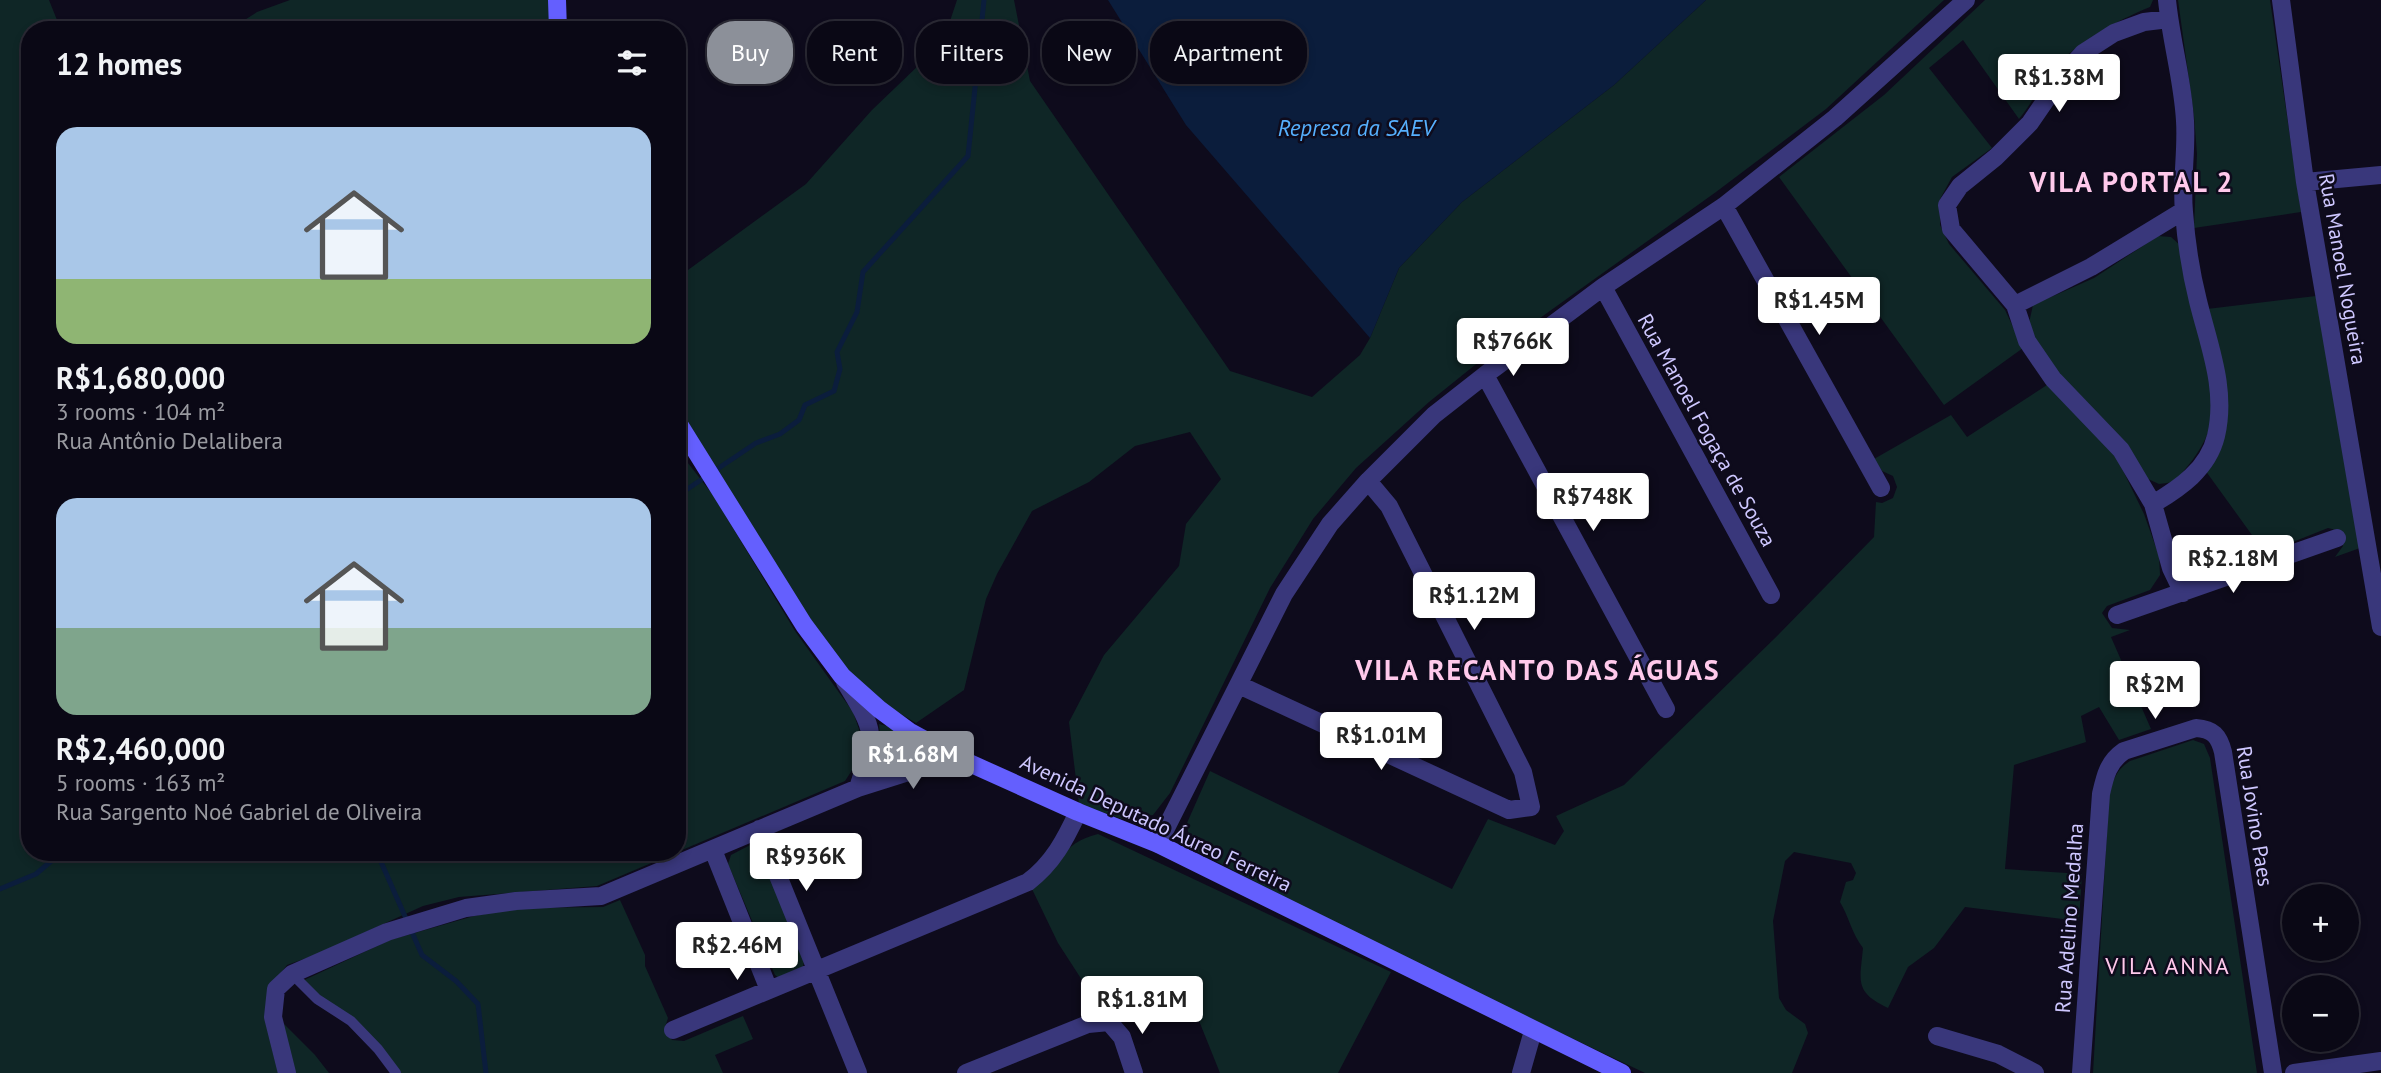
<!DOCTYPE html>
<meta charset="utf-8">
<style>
:root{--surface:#0a0815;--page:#181622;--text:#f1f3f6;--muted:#999aa0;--line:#2a2934;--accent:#8c9099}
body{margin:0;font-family:"PT Sans",sans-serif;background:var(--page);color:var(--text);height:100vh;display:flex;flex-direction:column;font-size:26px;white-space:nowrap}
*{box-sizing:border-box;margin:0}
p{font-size:23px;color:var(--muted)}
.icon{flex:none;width:38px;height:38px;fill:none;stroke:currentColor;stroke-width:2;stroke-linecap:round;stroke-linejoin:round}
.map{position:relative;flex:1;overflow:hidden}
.drawer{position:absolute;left:21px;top:21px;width:665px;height:840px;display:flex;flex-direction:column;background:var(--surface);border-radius:28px;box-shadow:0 4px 10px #0003,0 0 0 2px var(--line)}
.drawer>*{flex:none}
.hud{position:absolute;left:707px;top:21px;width:665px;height:63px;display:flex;gap:14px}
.buttons{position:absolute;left:2282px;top:884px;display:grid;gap:14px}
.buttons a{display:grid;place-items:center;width:77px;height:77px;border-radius:50%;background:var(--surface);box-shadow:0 4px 10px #0003,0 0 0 2px var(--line);font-size:35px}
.price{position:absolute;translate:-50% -60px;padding:0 16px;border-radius:7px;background:#fff;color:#222;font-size:23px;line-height:46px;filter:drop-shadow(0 2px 4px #0008)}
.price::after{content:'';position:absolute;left:50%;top:42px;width:21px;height:16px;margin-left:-10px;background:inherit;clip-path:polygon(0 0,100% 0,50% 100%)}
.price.current{background:var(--accent);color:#fff}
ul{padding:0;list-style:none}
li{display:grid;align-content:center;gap:14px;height:371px;padding:0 35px}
li span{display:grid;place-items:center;height:217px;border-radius:21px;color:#555}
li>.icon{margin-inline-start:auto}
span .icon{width:126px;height:126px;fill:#fffc;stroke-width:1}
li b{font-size:30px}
h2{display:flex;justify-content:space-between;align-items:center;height:84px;padding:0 35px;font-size:30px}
.chip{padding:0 24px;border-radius:28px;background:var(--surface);box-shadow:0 4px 10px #0003,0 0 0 2px var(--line);font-size:24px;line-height:63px}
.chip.current{background:var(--accent);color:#fff}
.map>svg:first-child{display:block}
</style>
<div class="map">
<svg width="2381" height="1073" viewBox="0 0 2381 1073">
<rect width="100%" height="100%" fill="#0e0b1c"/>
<path fill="#0f2626" d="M0,0h49l12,30h-31v822h647v-403l36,46 82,136 58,81 9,26 -4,23 -13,20 -248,105 -138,11 -36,9 -108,49 -28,10 -17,22 9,86h-279z
M290,0h259l1,30h-321l28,-18z
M957,0h57l16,81 200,290 82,26 48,-42 10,-17 29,-70 63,-66 152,-117 92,-85h238l-118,109 -110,83 -236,169 -51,41 -73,66 -43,51 -43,69 -100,205 -17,22 -31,4 -43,-15 -10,-82 35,-67 75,-89 7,-42 35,-45 -31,-47 -55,14 -46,36 -57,29 -35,63 -11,25 -22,91 -48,33 -35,-21 -32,-31 -39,-49 -133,-215v-129l129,-94 66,-74 71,-68z
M1985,0h168l-3,7c-36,15 -71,34 -97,62 -13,15 -21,35 -34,50l-56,-79 -34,28 63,80 -40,29 -12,22v26l9,19 56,66 18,38 -79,57 -165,-228 105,-82z
M2178,0h92l31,212 -107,16 3,-74 -3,-38z
M2158,236l13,1 10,9c10,43 41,148 27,187 -8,19 -21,35 -34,49l-15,2 -11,-5 -92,-108 -23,-30 -4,-18 4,-18 61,-27z
M2316,296l44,252 -25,9 8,-11 -3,-15 -12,-3 -63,25 -60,-83 15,-29 -13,-132z
M2047,385l68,69 29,60 15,42 1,19 -10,15 -43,16 -5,7 10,15 18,2 -19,7 40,92 -32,11 -20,-33 -18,9 5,26 -72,23 -9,104 77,5 -3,47 -114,-14 -31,41 -26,19 -20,41c-34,-16 -28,-27 -25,-60 -11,-14 -14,-31 -23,-46l6,-20 7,-2 3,-7 -5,-10 -57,-11 -9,9 -12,60 6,77 7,12 19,14 3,9 -16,40h-147l-246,-117 -209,-108 -3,-25 23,-52 242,118 36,-70 67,26 9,-14 -8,-15 68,-31 151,-147 99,-101 2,-35 6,1 11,-5 4,-11 -4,-11 -11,-5 -8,-12 77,-44 16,22z
M879,724l8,2 48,32 -49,15 -11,-3 6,-22z
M2193,740l11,4 6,14 47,315h-164l16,-277c4,-16 7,-26 21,-35z
M1098,834l293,138 -53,101h-118l-37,-92 -63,35 -9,-5h-9l-44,-68 -26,-54c28,-20 27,-46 66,-55z
M752,844l6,3 46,115 -2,8 -22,9 -5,-4 -47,-111 3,-9z
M620,900l25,55v11l23,52 -3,9 7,13 12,1 59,-25 10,23 -38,16 8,18h-327l-18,-24 -78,-67 90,-42 84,-24 42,-8 87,-1z
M281,1021l34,34 14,18h-35z"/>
<path fill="#0b1d3c" d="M1108,0h598l-92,85 -152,117 -63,66 -29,70 -184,-213z"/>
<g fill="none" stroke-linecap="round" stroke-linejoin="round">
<path stroke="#0b1d3c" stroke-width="5" d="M677,496l79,-53 24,-9 19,-14 6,-15 29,-14 6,-22 -3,-17 20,-40 6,-40 105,-116 16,-156
M374,852l4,3 44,100 34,26 22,23 8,69
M0,889l36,-15 26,-22"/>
<path stroke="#39377b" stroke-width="10" d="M292,974l25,25 34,22 27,28 18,24"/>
<path stroke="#39377b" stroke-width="18" d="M2281,0l24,182 76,445
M2169,19l-25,3 -30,11 -31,20 -20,22 -33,48 -34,34 -36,29 -13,19 4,24 64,76 12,36 26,38 68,71 32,54 18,64 12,25
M2305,182l76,-7
M1724,206l157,282
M1603,287l168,308
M2015,305l76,-38 92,-56
M1485,375l181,334
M2153,504c27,-16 55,-35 63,-68 11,-47 -7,-90 -18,-135 -7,-28 -12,-61 -14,-89 -3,-30 3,-61 1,-91 -2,-40 -14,-80 -18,-121
M2117,615l220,-77
M845,682c31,51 31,49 13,106
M1239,685l270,125 22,-3 -8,-35 -134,-266 -21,-25
M759,829l99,244
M1158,844l126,-250 46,-70 38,-43 66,-66 51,-40 118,-88 121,-81 111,-88 131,-118
M713,850l56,140
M673,1030l355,-148c25,-19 37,-42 50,-70
M1937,1036l61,18 37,19
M287,1073l-14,-56 3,-28 16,-15 95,-42 79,-24 50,-7 85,-5 257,-108 98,-31
M966,1073l122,-49 21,-2 13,15 12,36
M1521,1073l12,-42
M2081,1073l20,-279c4,-18 7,-32 23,-43l72,-23c17,1 23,8 27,24l50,321
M2294,1073l87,-12"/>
<path stroke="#645ffe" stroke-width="18" d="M557,0l1,30
M677,421l127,204 38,51 37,33 31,23 46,25 122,55 80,32 464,229"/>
</g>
<g text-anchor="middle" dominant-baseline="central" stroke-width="5" stroke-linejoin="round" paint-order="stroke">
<g font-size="21" fill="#cec7ff" stroke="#0e0b1c">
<text transform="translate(2343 269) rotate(80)">Rua Manoel Nogueira</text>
<text transform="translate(1707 430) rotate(61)">Rua Manoel Fogaça de Souza</text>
<text transform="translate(2255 816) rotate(81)">Rua Jovino Paes</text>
<text transform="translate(1156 823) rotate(25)">Avenida Deputado Áureo Ferreira</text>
<text transform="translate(2069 918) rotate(-86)">Rua Adelino Medalha</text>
</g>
<g font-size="23" font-style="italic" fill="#56b0fe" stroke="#0e0b1c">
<text x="1356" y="127">Represa da SAEV</text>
</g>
<g font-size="23" letter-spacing="2" fill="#ffc9eb" stroke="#0e0b1c">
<text x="2168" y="965">VILA ANNA</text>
</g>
<g font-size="28" font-weight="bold" letter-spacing="2" fill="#ffc9eb" stroke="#0e0b1c">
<text x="2132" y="181">VILA PORTAL 2</text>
<text x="1538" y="669">VILA RECANTO DAS ÁGUAS</text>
</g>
</g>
</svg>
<div class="buttons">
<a>+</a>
<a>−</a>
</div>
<b class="price" style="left:2059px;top:114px">R$1.38M</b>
<b class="price" style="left:1819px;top:337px">R$1.45M</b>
<b class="price" style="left:1513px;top:378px">R$766K</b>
<b class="price" style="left:1593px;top:533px">R$748K</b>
<b class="price" style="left:2233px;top:595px">R$2.18M</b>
<b class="price" style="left:1474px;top:632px">R$1.12M</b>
<b class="price" style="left:2155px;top:721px">R$2M</b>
<b class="price" style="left:1381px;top:772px">R$1.01M</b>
<b class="price current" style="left:913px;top:791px">R$1.68M</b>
<b class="price" style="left:806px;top:893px">R$936K</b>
<b class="price" style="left:737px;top:982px">R$2.46M</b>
<b class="price" style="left:1142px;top:1036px">R$1.81M</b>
<div class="hud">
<a class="chip current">Buy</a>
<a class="chip">Rent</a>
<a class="chip">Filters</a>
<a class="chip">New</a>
<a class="chip">Apartment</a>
</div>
<section class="drawer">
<h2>12 homes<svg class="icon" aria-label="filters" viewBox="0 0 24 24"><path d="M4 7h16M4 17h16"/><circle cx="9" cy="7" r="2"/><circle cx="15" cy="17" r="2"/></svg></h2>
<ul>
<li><span style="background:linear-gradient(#a9c7e8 70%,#8fb573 0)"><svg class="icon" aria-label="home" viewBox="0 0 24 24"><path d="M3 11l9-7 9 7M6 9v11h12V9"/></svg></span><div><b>R$1,680,000</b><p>3 rooms · 104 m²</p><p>Rua Antônio Delalibera</p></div></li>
<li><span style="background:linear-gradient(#a9c7e8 60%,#7fa58c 0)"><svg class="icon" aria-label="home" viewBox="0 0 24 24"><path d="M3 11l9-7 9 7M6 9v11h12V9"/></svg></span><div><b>R$2,460,000</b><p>5 rooms · 163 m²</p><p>Rua Sargento Noé Gabriel de Oliveira</p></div></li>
</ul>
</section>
</div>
